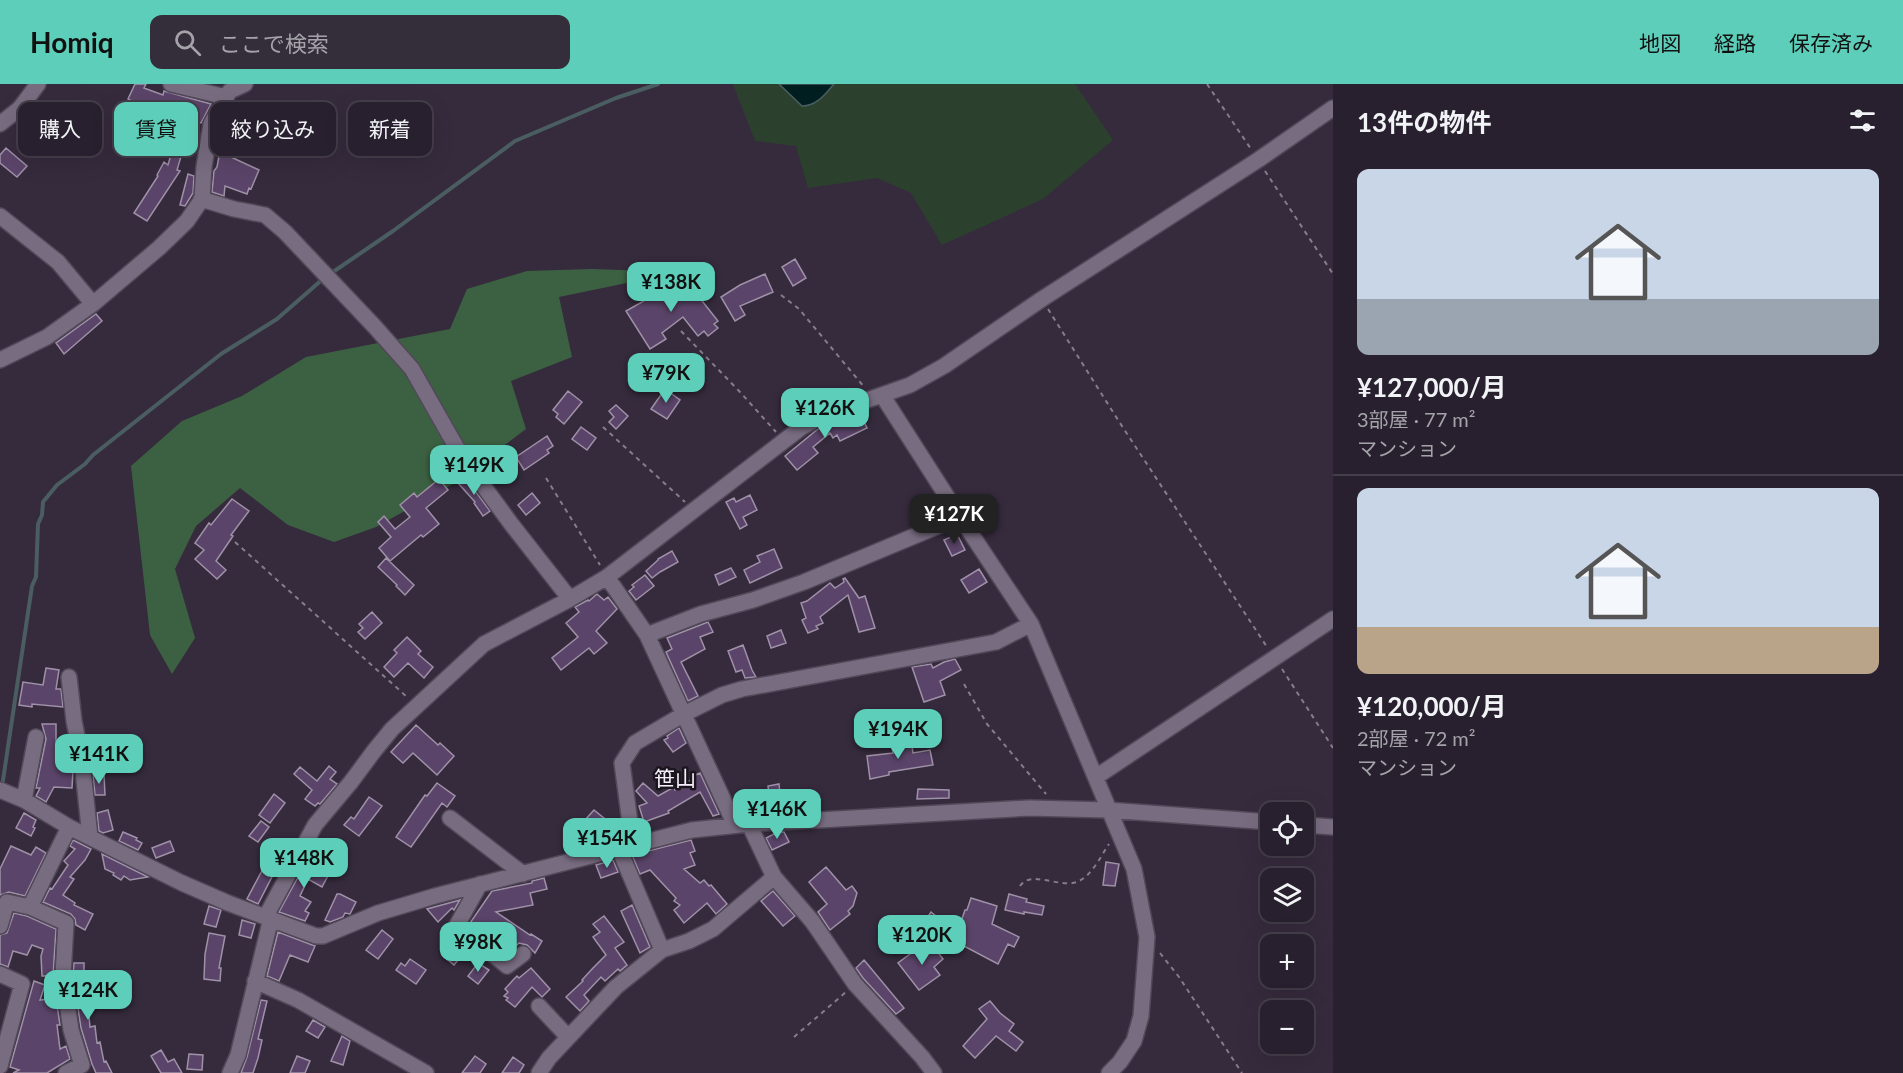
<!DOCTYPE html>
<html lang="ja">
<meta charset="utf-8">
<style>
:root{--surface:#28202e;--page:#342d3a;--text:#f1f3f6;--muted:#a5a3aa;--line:#443e4a;--accent:#5dceb9}
body{margin:0;font-family:Lato,"Noto Sans JP",sans-serif;background:var(--page);color:var(--text);height:100vh;display:flex;flex-direction:column;font-size:22px;white-space:nowrap}
*{box-sizing:border-box;margin:0}
p{font-size:20px;color:var(--muted)}
.icon{flex:none;width:33px;height:33px;fill:none;stroke:currentColor;stroke-width:2;stroke-linecap:round;stroke-linejoin:round}
.map{position:relative;flex:1;overflow:hidden}
.side{display:flex;flex-direction:column;background:var(--surface);width:570px}
.side>*{flex:none}
.guide{position:absolute;left:18px;top:18px;width:570px;height:54px;display:flex;gap:12px}
.controls{position:absolute;left:1260px;top:718px;display:grid;gap:12px}
.controls a{display:grid;place-items:center;width:54px;height:54px;border-radius:12px;background:var(--surface);box-shadow:0 6px 24px #0002,0 0 0 2px var(--line);font-size:30px}
.price{position:absolute;translate:-50% -51px;padding:0 14px;border-radius:12px;background:var(--accent);color:#111;font-size:20px;line-height:39px;filter:drop-shadow(0 2px 3px #0008)}
.price::after{content:'';position:absolute;left:50%;top:36px;width:18px;height:14px;margin-left:-9px;background:inherit;clip-path:polygon(0 0,100% 0,50% 100%)}
.price.on{background:#222;color:#fff}
ul{padding:0;list-style:none}
li{display:grid;align-content:center;gap:12px;height:318px;padding:0 24px}
li+li{border-top:2px solid var(--line)}
li span{display:grid;place-items:center;height:186px;border-radius:12px;color:#555}
li>.icon{margin-inline-start:auto}
span .icon{width:108px;height:108px;fill:#fffc;stroke-width:1}
li b{font-size:26px}
h2{display:flex;justify-content:space-between;align-items:center;height:72px;padding:0 24px;font-size:26px}
.pill{padding:0 21px;border-radius:12px;background:var(--surface);box-shadow:0 6px 24px #0002,0 0 0 2px var(--line);font-size:21px;line-height:54px}
.pill.on{background:var(--accent);color:#111}
header{display:flex;align-items:center;gap:36px;box-sizing:border-box;height:84px;padding:0 30px;background:var(--accent);color:#111}
header strong{font-size:28px}
nav{display:flex;gap:33px;margin-inline-start:auto;font-size:21px}
.search{width:420px;height:54px;background:var(--page);display:flex;align-items:center;gap:15px;box-sizing:border-box;padding:0 21px;border-radius:12px;color:var(--muted);font-size:22px}
main{display:flex;flex:1;min-height:0}
.map>svg:first-child{display:block}
</style>
<header>
<strong>Homiq</strong>
<div class="search"><svg class="icon" aria-label="search" viewBox="0 0 24 24"><circle cx="10" cy="10" r="6"/><path d="M15 15l6 6"/></svg>ここで検索</div>
<nav><a>地図</a><a>経路</a><a>保存済み</a></nav>
</header>
<main>
<div class="map">
<svg width="1333" height="989" viewBox="0 0 1333 989">
<rect width="100%" height="100%" fill="#362b3d"/>
<path fill="#2b412e" d="M733,0h46l23,22 32,-22h241l38,56 -70,59 -101,46 -31,-52 -34,-15 -69,10 -12,-42 -41,-5z"/>
<path fill="#3c6142" d="M592,185l88,3 -121,25 13,60 -61,24 15,48 -73,55 -77,43 -42,15 -46,-17 -48,-37 -44,38 -21,43 20,69 -23,36 -22,-39 -19,-169 51,-45 60,-25 64,-39 144,-28 17,-40 60,-18z"/>
<path fill="#001e1f" stroke="#4a5d61" stroke-width="1.5" d="M779,0h55c-9,10 -17,22 -32,22z"/>
<g fill="none" stroke-linecap="round" stroke-linejoin="round">
<path stroke="#4a5d61" stroke-width="4" d="M330,190l63,-43 122,-90 101,-43 42,-14
M2,703l30,-201 4,-9 2,-53 4,-9 1,-13 14,-17 28,-21 8,-9 128,-101 56,-35 47,-41"/>
</g>
<path fill="#5b4469" stroke="#9f91a7" stroke-width="1.5" d="M135,0h11l-2,4 19,7 1,-4 47,13 -10,19 -21,-4 1,-3 -26,-8 -2,5 -11,-4 1,-2 -15,-8z
M234,19l14,14 -7,7 -8,34 26,12 -8,19 -2,-1 -2,6 -22,-8 -1,10 -12,-4 2,-21 3,-4 6,-32 1,-9 -2,-1z
M6,64l21,18 -10,11 -17,-14v-8z
M172,67l10,2 -5,17 3,1 -33,50 -13,-8 24,-37 -1,-1 7,-13 4,3z
M188,90l6,2 -1,17 -8,13 -5,-1z
M795,175l11,19 -13,8 -11,-19z
M765,190l8,18 -33,14 5,9 -10,6 -14,-24 19,-12z
M679,191l14,19 2,-2 23,29 -4,3 4,4 -10,8 -4,-5 -6,5 -15,-19 -21,16 4,6 -16,10 -24,-38 16,-9z
M96,230l6,7 -38,33 -8,-11z
M665,305l15,11 -13,19 -16,-10z
M568,307l14,11 -18,22 -8,-7 2,-3 -5,-4z
M616,321l12,11 -12,13 -7,-7 5,-5 -5,-6z
M860,329l7,15 -27,13 -3,-6 -4,3 -3,-5 -17,14 5,6 -21,17 -12,-14 33,-27z
M581,343l15,11 -9,12 -15,-11z
M547,352l6,10 -6,4 2,3 -25,17 -8,-13z
M500,362l9,13 -22,15 -10,-13z
M465,393l25,34 -7,5 -9,-13 1,-1 -17,-19z
M439,395l9,11 -22,18 13,16 -16,13 -2,-2 -31,26 -11,-13 12,-11 -13,-15 6,-6 11,13 15,-12 -10,-12 14,-12 3,4z
M532,409l8,10 -14,12 -8,-10z
M750,411l7,15 -14,7 4,8 -7,4 -14,-27 8,-4 2,4z
M232,415l17,12 -18,24 2,1 -17,25 10,9 -9,9 -22,-20 9,-9 -9,-7 14,-20 2,2z
M957,450l8,16 -13,6 -8,-16z
M774,465l8,19 -32,15 -6,-13 16,-8 -3,-6z
M672,467l6,11 -18,10 -8,6 -6,-7 12,-11v-1z
M386,474l28,27 -9,10 -9,-9 1,-1 -19,-18z
M731,484l5,9 -17,8 -4,-10z
M979,485l8,13 -18,11 -8,-13z
M645,491l9,11 -18,14 -7,-9 5,-4 -2,-2z
M845,494l14,20 6,-2 10,32 -16,4 -11,-37 -28,22 3,6 -7,3 2,3 -10,4 -6,-13 4,-2 -5,-15 6,-2 23,-18 5,5 9,-6 -1,-3z
M597,510l7,6 4,-3 9,12 -21,22 11,12 -13,11 -5,-6 -28,22 -9,-12 26,-21 -12,-14 13,-11 -4,-5 13,-7 1,1z
M372,528l10,11 -17,16 -7,-7 5,-4 -4,-4z
M708,538l5,10 -13,5 5,12 -24,13 17,34 -10,5 -22,-49 6,-3 -5,-11z
M781,546l5,13 -15,5 -4,-12z
M407,553l14,14 -3,3 15,13 -9,11 -16,-15 -14,14 -10,-10 13,-14 -3,-3z
M743,561l9,25 4,7 -11,1 -3,-8 -6,2 -8,-21z
M955,575l6,11 -21,11 5,14 -21,7 -12,-35 19,-3 2,4 11,-6z
M46,584l13,2 -3,19h5l2,18 -31,-3v3l-13,-2 4,-23 20,3z
M42,640h14v20h13l4,27 -1,17 -18,-1 -8,15 -10,-6 4,-8h-4l10,-49z
M416,641l22,20 2,-2 14,13 -17,19 -24,-22 -10,10 -12,-11z
M679,644l7,15 -13,9 -9,-12 4,-2 -1,-2z
M911,655l2,14 17,-3 3,15 -44,7v3l-19,4 -3,-23 26,-3 -1,-5 7,-1 -1,-6z
M329,682l7,6 -6,7 7,5 -17,20 -2,-1 -3,3 -10,-7 7,-9 -18,-16 6,-7 17,14z
M700,689l19,41 -6,2 -13,-24 -32,19 1,2 -25,9 -5,-16 8,-3 -11,-12 7,-8 15,13 16,-9 1,3 19,-12 -1,-2z
M104,690l1,21h-10l-2,-20z
M437,699l18,13 -8,11 -5,-4 -31,44 -15,-10 29,-42 2,1z
M779,700l3,28 -11,1v-3l-18,2v-4l-13,5 -6,-13 10,-4 25,-2 -1,-8z
M918,705l31,1v8l-32,1z
M274,710l11,9 -15,20 -11,-8z
M369,713l13,9 -23,30 -15,-11 7,-8 3,2z
M108,726l5,20 -10,3 -4,-2 -2,-18z
M594,726l16,13 -8,11 -17,-14z
M24,729l12,7 -3,7 2,1 -4,8 -15,-8z
M261,737l8,6 -11,15 -9,-6z
M576,739l10,7 -9,13 -10,-7z
M123,748l14,6 -1,2 6,3 -4,7 -19,-9z
M778,748h6l5,10 -17,8 -6,-12z
M73,756l18,9 -6,11 -15,17 4,2 -11,16 12,8 -1,2 19,9 -8,16 -9,-5 -1,-6 -4,-5 -28,-12 7,-14 2,1 16,-24 -4,-4 11,-12 -5,-3z
M691,756l4,11 -5,2 5,12 -11,4 16,14 4,-3 5,6 2,-1 16,19 -11,10 -9,-11 -23,20 -10,-13 6,-5 -6,-4 2,-3 -26,-28 -10,4 -8,-19z
M170,757l4,10 -18,7 -4,-10z
M11,762l20,9 5,-8 10,6 -21,43 -16,-4 -9,3v-26z
M102,770l46,23 -18,3 -6,-4 -3,4 -8,-5 1,-2 -9,-4z
M310,771l11,8 -1,1 11,6 -9,17 -14,-8 -8,17 11,6 -6,9 4,2 -4,8 -26,-9z
M613,776l5,12 -17,6 -5,-13z
M1106,778l13,2 -4,22 -12,-1z
M266,779l10,6 -18,35 -11,-5z
M826,783l20,23 6,-4 5,7 -4,13 -5,5 2,3 -20,16 -12,-18 9,-8 -18,-22z
M544,794l3,11 -17,4 3,12 -37,7 34,23 1,-1 11,7 -7,12 -8,-8 -8,-2 -12,11 -37,-31 22,-32 40,-8v-2z
M773,807l22,25 -12,10 -22,-25z
M337,810h3l16,8 -6,12 -5,-1 -2,4 -13,5 -5,-2z
M1009,810l18,5 -1,3 18,4 -2,9 -18,-3v2l-19,-4z
M971,814l26,8 -5,18 27,13 -5,10 -6,-3 -10,20 -34,-18 -2,4 -20,-11 3,-2 -20,-16 6,-9 26,21 8,-23h2z
M460,816l-6,10 -2,-2 -14,14 -11,-13z
M632,821l18,42 -10,6 -19,-42z
M209,822l12,4 -5,17 -12,-3z
M14,829l13,3 29,13 -3,47h-11l-1,-20 2,-7 -11,-4 -5,10 -14,-4 -5,16 -8,-3v-29l7,-2z
M604,832l20,26 -9,6 12,17 -7,6 -2,-2 -13,12 -4,-4 -17,18 5,6 -9,10 -14,-14 17,-16 -1,-1 11,-12 13,-13 -13,-18 7,-5 -7,-8z
M242,836l13,4 -4,14 -12,-3z
M382,846l11,9 -15,20 -12,-9z
M278,848l37,14 -7,16 -18,-7 -11,26 -12,-5z
M209,849l16,3 -6,32h2l-1,13 -16,-2 1,-25z
M919,859l7,8 7,-5 10,13 -9,8 6,8 -21,15 -21,-27 16,-12 -2,-3z
M454,861l10,8 -10,12 -12,-10 6,-8 4,2z
M410,875l16,11 -10,14 -20,-14 5,-7 4,3z
M864,876l40,48 -8,6 -33,-36 -7,-10z
M74,879h10v21l3,-1 5,22 -4,1 2,21 5,-1 2,17 3,-1 4,20 2,-1 6,12h-16l-4,-9 -11,-36 -8,-52z
M478,879l11,7 -11,14 -10,-8z
M531,884l19,21 -8,8 -10,-10 -17,20 -9,-7 2,-2 -4,-2 4,-4 -3,-3 9,-10 3,-3 2,2z
M34,897l11,4 -5,15 16,-2 4,27h-3l3,24 6,-3 4,13 -23,14h-34l6,-3 -9,-3z
M261,916l6,1 -9,38 4,1 -4,18 -5,15h-12l6,-16z
M990,917l10,12 14,11 -5,7 14,11 -7,9 -20,-15 -21,22 -12,-12 24,-27 -8,-10z
M313,936l12,7 -7,11 -12,-7z
M342,952l8,5 -7,24 -12,-4z
M161,966l7,12 6,-3 8,14h-21l-10,-17z
M189,970l14,1 -1,15 -15,-1z
M297,972l13,5 -5,12h-15z
M475,972l11,8 -6,9h-18z
M513,973l11,8 -5,8h-17z"/>
<g fill="none" stroke-linecap="round" stroke-linejoin="round">
<defs>
<path id="minor" d="M171,0l55,13
M0,40l20,-16 18,-24
M201,115l33,10 31,6 20,17 90,95 37,42 50,88 50,68 58,74
M0,132l58,46 35,42
M0,276l47,-23 46,-33 66,-56 28,-27 15,-22 2,-32 7,-43 15,-27 4,-6 15,-7
M882,311l78,122 71,107 103,245 13,68 -6,79 -7,25 -14,21 -11,11
M607,493l40,58 88,190
M647,551l54,-21 52,-14 51,-18 156,-65
M69,593l5,44 8,40 8,76
M1096,693l237,-158
M0,706l24,10 45,27 113,56 46,20 88,33h7l55,-23 57,-17 257,-66 57,-6 280,-16 79,2 162,12
M24,716l12,-63
M450,734l73,56
M749,740l25,53 38,44 43,63 67,73 12,16
M1304,741l29,2
M633,761l-11,-82 13,-20 49,-29 38,-19 20,-6 254,-47 35,-18
M619,765l43,101
M480,800l-23,41 50,41 16,-12
M30,823l39,-80
M266,832l49,-91 36,-43 23,-31 18,-22 92,-85 86,-45 37,-22 195,-150 23,-12 85,-30 34,-19 98,-67 216,-139 75,-52
M0,842l7,-24 23,5 36,16 -3,53 8,54 11,35 -16,8
M0,890l22,10 -22,82
M255,897l43,19 128,73
M539,922l29,31
M230,989l8,-18 33,-137
M539,989l10,-15 67,-71 46,-37 27,-9 24,-12 61,-52"/>
</defs>
<use href="#minor" stroke="#514858" stroke-width="18"/>
<path stroke="#867c8c" stroke-width="2" stroke-dasharray="4.5 4.5" stroke-linecap="butt" d="M1207,0l44,65
M1265,87l68,103
M781,211l18,14 66,79
M1048,225l70,111 149,227
M681,247l59,61 36,40
M603,343l82,75
M546,394l54,87
M235,458l172,155
M1282,585l51,79
M964,600l23,40 59,70
M1020,802c11,-17 43,4 59,-5 13,-6 22,-25 30,-37
M1160,869l19,24 63,96
M794,953l52,-45"/>
<use href="#minor" stroke="#786c81" stroke-width="15"/>
</g>
<g text-anchor="middle" dominant-baseline="central" stroke-width="5" stroke-linejoin="round" paint-order="stroke">
<g font-size="21" fill="#f6effb" stroke="#1b161e">
<text x="675" y="693">笹山</text>
</g>
</g>
</svg>
<div class="controls">
<a><svg class="icon" aria-label="locate" viewBox="0 0 24 24"><circle cx="12" cy="12" r="6"/><path d="M12 2v4M12 18v4M2 12h4M18 12h4"/></svg></a>
<a><svg class="icon" aria-label="layers" viewBox="0 0 24 24"><path d="M12 4l9 5-9 5-9-5zM3 14l9 5 9-5"/></svg></a>
<a>+</a>
<a>−</a>
</div>
<b class="price" style="left:671px;top:229px">¥138K</b>
<b class="price" style="left:666px;top:320px">¥79K</b>
<b class="price" style="left:825px;top:355px">¥126K</b>
<b class="price" style="left:474px;top:412px">¥149K</b>
<b class="price on" style="left:954px;top:461px">¥127K</b>
<b class="price" style="left:898px;top:676px">¥194K</b>
<b class="price" style="left:99px;top:701px">¥141K</b>
<b class="price" style="left:777px;top:756px">¥146K</b>
<b class="price" style="left:607px;top:785px">¥154K</b>
<b class="price" style="left:304px;top:805px">¥148K</b>
<b class="price" style="left:922px;top:882px">¥120K</b>
<b class="price" style="left:478px;top:889px">¥98K</b>
<b class="price" style="left:88px;top:937px">¥124K</b>
<div class="guide">
<a class="pill">購入</a>
<a class="pill on">賃貸</a>
<a class="pill">絞り込み</a>
<a class="pill">新着</a>
</div>
</div>
<section class="side">
<h2>13件の物件<svg class="icon" aria-label="filters" viewBox="0 0 24 24"><path d="M4 7h16M4 17h16"/><circle cx="9" cy="7" r="2"/><circle cx="15" cy="17" r="2"/></svg></h2>
<ul>
<li><span style="background:linear-gradient(#c9d6e8 70%,#9aa5b1 0)"><svg class="icon" aria-label="home" viewBox="0 0 24 24"><path d="M3 11l9-7 9 7M6 9v11h12V9"/></svg></span><div><b>¥127,000/月</b><p>3部屋 · 77 m²</p><p>マンション</p></div></li>
<li><span style="background:linear-gradient(#c9d6e8 75%,#b9a48a 0)"><svg class="icon" aria-label="home" viewBox="0 0 24 24"><path d="M3 11l9-7 9 7M6 9v11h12V9"/></svg></span><div><b>¥120,000/月</b><p>2部屋 · 72 m²</p><p>マンション</p></div></li>
</ul>
</section>
</main>
